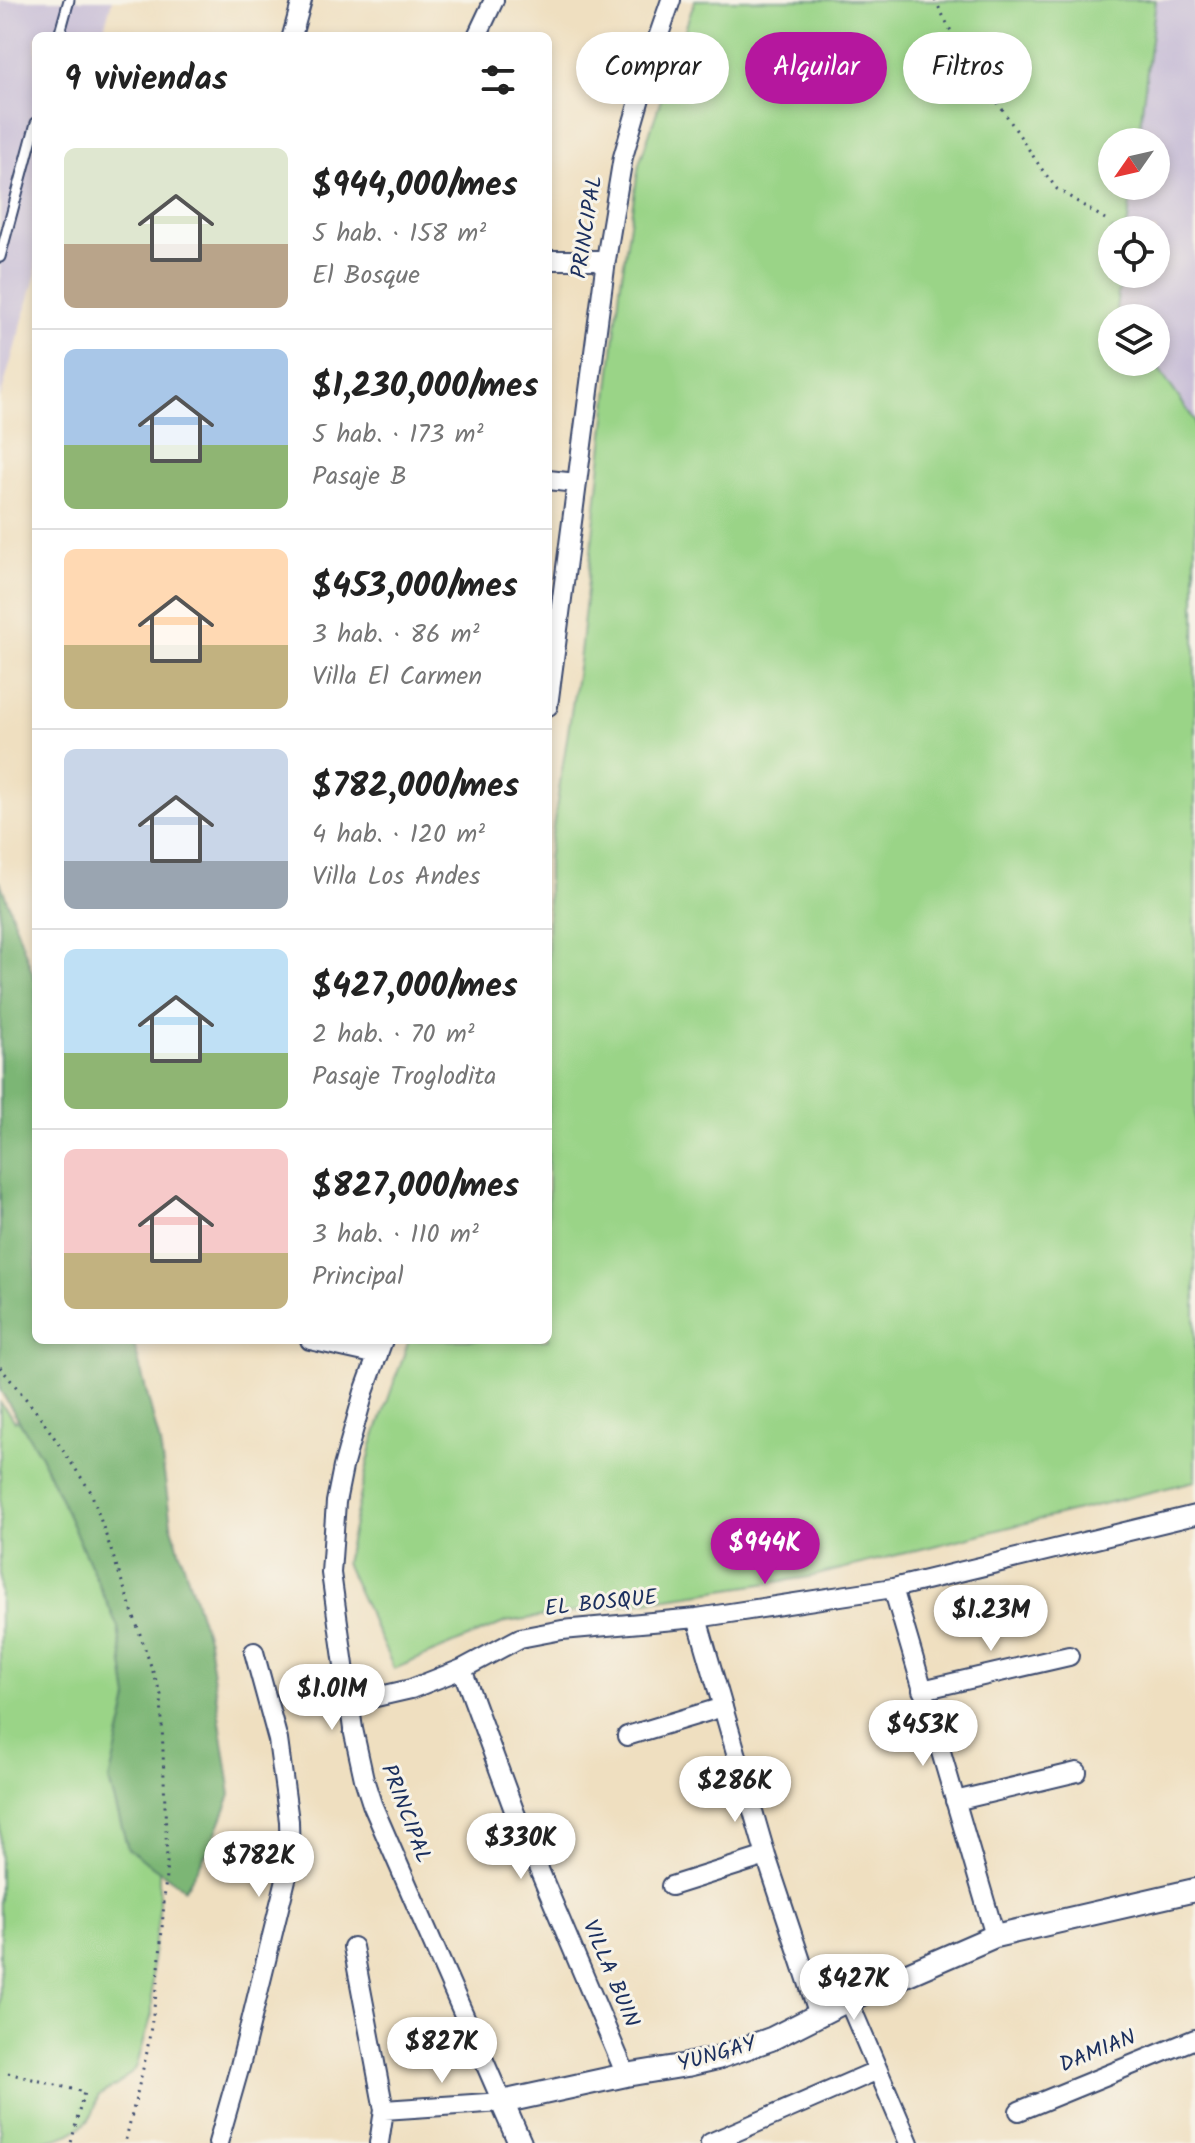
<!DOCTYPE html>
<html lang="es">
<meta charset="utf-8">
<style>
:root{--surface:#fff;--page:#f6f6f6;--text:#222;--muted:#767676;--line:#e0e0e0;--accent:#b5179e}
body{margin:0;font-family:Kalam,sans-serif;background:var(--page);color:var(--text);height:100vh;display:flex;flex-direction:column;font-size:30px;white-space:nowrap}
*{box-sizing:border-box;margin:0}
p{font-size:26px;color:var(--muted)}
.icon{flex:none;width:44px;height:44px;fill:none;stroke:currentColor;stroke-width:2;stroke-linecap:round;stroke-linejoin:round}
.map{position:relative;flex:1;overflow:hidden}
.panel{position:absolute;left:32px;top:32px;width:520px;height:1312px;display:flex;flex-direction:column;background:var(--surface);border-radius:12px;box-shadow:0 4px 12px #0003}
.panel>*{flex:none}
.guide{position:absolute;left:576px;top:32px;width:498px;height:72px;display:flex;gap:16px}
.needle{width:52px;rotate:236deg}
.fabs{position:absolute;left:1098px;top:128px;display:grid;gap:16px}
.fabs a{display:grid;place-items:center;width:72px;height:72px;border-radius:50%;background:var(--surface);box-shadow:0 4px 12px #0003;font-size:40px}
.price{position:absolute;translate:-50% -68px;padding:0 18px;border-radius:28px;background:#fff;color:#222;font-size:26px;line-height:52px;filter:drop-shadow(0 2px 4px #0008)}
.price::after{content:'';position:absolute;left:50%;top:48px;width:24px;height:18px;margin-left:-12px;background:inherit;clip-path:polygon(0 0,100% 0,50% 100%)}
.price.current{background:var(--accent);color:#fff}
ul{padding:0;list-style:none}
li{display:flex;align-items:center;gap:24px;height:200px;padding:0 32px}
li+li{border-top:2px solid var(--line)}
li span{display:grid;place-items:center;flex:none;width:224px;height:160px;border-radius:12px;color:#555}
li>.icon{margin-inline-start:auto}
span .icon{width:96px;height:96px;fill:#fffc;stroke-width:1}
li b{font-size:34px}
h2{display:flex;justify-content:space-between;align-items:center;height:96px;padding:0 32px;font-size:34px}
.tag{padding:0 28px;border-radius:36px;background:var(--surface);box-shadow:0 4px 12px #0003;font-size:28px;line-height:72px}
.tag.current{background:var(--accent);color:#fff}
.map>svg:first-child{display:block}
</style>
<div class="map">
<svg width="1195" height="2143" viewBox="0 0 1195 2143">
<rect width="100%" height="100%" fill="#f7f3e8"/>
<filter id="ink" filterUnits="userSpaceOnUse"><feTurbulence type="fractalNoise" baseFrequency=".0125" numOctaves="2"/><feDisplacementMap in="SourceGraphic" scale="16" xChannelSelector="R" yChannelSelector="G"/><feConvolveMatrix kernelMatrix="1 2 1 2 8 2 1 2 1" color-interpolation-filters="sRGB"/></filter>
<filter id="wash" filterUnits="userSpaceOnUse"><feTurbulence type="fractalNoise" baseFrequency=".006" numOctaves="4" result="noise"/><feDisplacementMap in="SourceGraphic" scale="32" xChannelSelector="R" yChannelSelector="G"/><feGaussianBlur stdDeviation="1.8" result="paint"/><feColorMatrix in="noise" values="0 0 0 0 0 0 0 0 0 0 0 0 0 0 0 0 0 1.4 0 .05"/><feComposite in="paint" operator="in"/></filter>
<g filter="url(#wash)">
<rect width="100%" height="100%" fill="#efdfc0"/>
<path fill="#c9bfd7" d="M0,0h112l-10,36h-66v238l-36,125z
M1156,0h39v421l-41,-59h2v-44h-33l-7,-9 5,-35h35v-44h-29l5,-44h24v-44h-18z"/>
<path fill="#9ad487" stroke="#5a8272" stroke-width="2" d="M695,0h461l-18,142h-26v44h20l-5,44h-15v44h9l-5,35 7,9h-11v44h42l41,59v1060l-386,96 -303,45 -112,47 -49,-106 27,-118 37,-105h139v-481l31,-197 41,-374 19,-124z
M0,1403l15,18 14,-3 84,173 46,261v60l-7,49v53l-16,54 -19,17 -19,11c-2,8 -4,18 -9,24 -24,23 -57,23 -89,23z"/>
<path fill="#7bb674" stroke="#4b7269" stroke-width="2" d="M0,881l36,102v357h97l27,104 11,80 37,117 23,154 -21,52 -25,42 -57,-40 -19,-68 19,-82 -10,-72 -77,-171 -41,-66z"/>
</g>
<g filter="url(#ink)">
<g fill="none" stroke-linecap="round" stroke-linejoin="round">
<defs>
<path id="service" d="M59,36l10,-36
M0,257l36,-134"/>
<path id="minor" d="M292,36l10,-36
M477,36l17,-36
M548,260h58
M548,480l29,3
M548,706l58,-446 17,-103 32,-111 16,-46
M310,1340l68,15
M383,1340l-19,52 -21,75 -7,35 -5,71 22,156 11,50 8,25 130,298 -118,8
M893,1588l102,348
M697,1618l69,238 53,159
M462,1669l53,144 111,262
M922,1690l147,-34
M350,1703l61,-14 51,-20 58,-31 42,-8 135,-12 196,-30 302,-73
M627,1736l96,-29
M955,1801l122,-29
M671,1886l95,-30
M353,1947l31,163 -5,33
M848,2000l61,143
M1019,2111l176,-72
M218,2143l22,-77 50,-203 -1,-42 -11,-81 -24,-88
M710,2143l168,-73"/>
<path id="tertiary" d="M520,2143l-18,-41 124,-27 61,-10 30,-7 54,-19 77,-39 147,-64 200,-46"/>
</defs>
<use href="#service" stroke="#3b496d" stroke-width="13"/>
<use href="#minor" stroke="#3b496d" stroke-width="22"/>
<use href="#tertiary" stroke="#3b496d" stroke-width="26"/>
<path stroke="#3b496d" stroke-width="3" stroke-dasharray="2 6" stroke-linecap="butt" d="M935,0l17,33 89,135 16,21 48,30
M0,1367l39,48 52,77 70,203 6,167 -9,120 -11,70 -22,91
M8,2073l76,19 -13,51"/>
<use href="#service" stroke="#fff" stroke-width="9"/>
<use href="#minor" stroke="#fff" stroke-width="18"/>
<use href="#tertiary" stroke="#fff" stroke-width="22"/>
</g>
</g>
<g text-anchor="middle" dominant-baseline="central" stroke-width="6" stroke-linejoin="round" paint-order="stroke">
<g font-size="22" fill="#1b2f5e" stroke="#f7f3e8">
<text transform="translate(588 227) rotate(-81)">PRINCIPAL</text>
<text transform="translate(601 1604) rotate(-6)">EL BOSQUE</text>
<text transform="translate(405 1814) rotate(69)">PRINCIPAL</text>
<text transform="translate(610 1974) rotate(67)">VILLA BUIN</text>
<text transform="translate(1098 2052) rotate(-22)">DAMIAN</text>
<text transform="translate(717 2055) rotate(-16)">YUNGAY</text>
</g>
</g>
</svg>
<div class="fabs">
<a><svg class="needle" viewBox="-14 -14 28 28"><path d="M0-13l5 13h-10z" fill="#e53935"/><path d="M0 13l5-13h-10z" fill="#767676"/></svg></a>
<a><svg class="icon" aria-label="locate" viewBox="0 0 24 24"><circle cx="12" cy="12" r="6"/><path d="M12 2v4M12 18v4M2 12h4M18 12h4"/></svg></a>
<a><svg class="icon" aria-label="layers" viewBox="0 0 24 24"><path d="M12 4l9 5-9 5-9-5zM3 14l9 5 9-5"/></svg></a>
</div>
<b class="price current" style="left:765px;top:1586px">$944K</b>
<b class="price" style="left:991px;top:1653px">$1.23M</b>
<b class="price" style="left:332px;top:1732px">$1.01M</b>
<b class="price" style="left:923px;top:1768px">$453K</b>
<b class="price" style="left:735px;top:1824px">$286K</b>
<b class="price" style="left:521px;top:1881px">$330K</b>
<b class="price" style="left:259px;top:1899px">$782K</b>
<b class="price" style="left:854px;top:2022px">$427K</b>
<b class="price" style="left:442px;top:2085px">$827K</b>
<div class="guide">
<a class="tag">Comprar</a>
<a class="tag current">Alquilar</a>
<a class="tag">Filtros</a>
</div>
<section class="panel">
<h2>9 viviendas<svg class="icon" aria-label="filters" viewBox="0 0 24 24"><path d="M4 7h16M4 17h16"/><circle cx="9" cy="7" r="2"/><circle cx="15" cy="17" r="2"/></svg></h2>
<ul>
<li><span style="background:linear-gradient(#dfe7d0 60%,#b9a48a 0)"><svg class="icon" aria-label="home" viewBox="0 0 24 24"><path d="M3 11l9-7 9 7M6 9v11h12V9"/></svg></span><div><b>$944,000/mes</b><p>5 hab. · 158 m²</p><p>El Bosque</p></div></li>
<li><span style="background:linear-gradient(#a9c7e8 60%,#8fb573 0)"><svg class="icon" aria-label="home" viewBox="0 0 24 24"><path d="M3 11l9-7 9 7M6 9v11h12V9"/></svg></span><div><b>$1,230,000/mes</b><p>5 hab. · 173 m²</p><p>Pasaje B</p></div></li>
<li><span style="background:linear-gradient(#ffd9b3 60%,#c2b280 0)"><svg class="icon" aria-label="home" viewBox="0 0 24 24"><path d="M3 11l9-7 9 7M6 9v11h12V9"/></svg></span><div><b>$453,000/mes</b><p>3 hab. · 86 m²</p><p>Villa El Carmen</p></div></li>
<li><span style="background:linear-gradient(#c9d6e8 70%,#9aa5b1 0)"><svg class="icon" aria-label="home" viewBox="0 0 24 24"><path d="M3 11l9-7 9 7M6 9v11h12V9"/></svg></span><div><b>$782,000/mes</b><p>4 hab. · 120 m²</p><p>Villa Los Andes</p></div></li>
<li><span style="background:linear-gradient(#bfe0f5 65%,#8fb573 0)"><svg class="icon" aria-label="home" viewBox="0 0 24 24"><path d="M3 11l9-7 9 7M6 9v11h12V9"/></svg></span><div><b>$427,000/mes</b><p>2 hab. · 70 m²</p><p>Pasaje Troglodita</p></div></li>
<li><span style="background:linear-gradient(#f6c9c9 65%,#c2b280 0)"><svg class="icon" aria-label="home" viewBox="0 0 24 24"><path d="M3 11l9-7 9 7M6 9v11h12V9"/></svg></span><div><b>$827,000/mes</b><p>3 hab. · 110 m²</p><p>Principal</p></div></li>
</ul>
</section>
</div>
